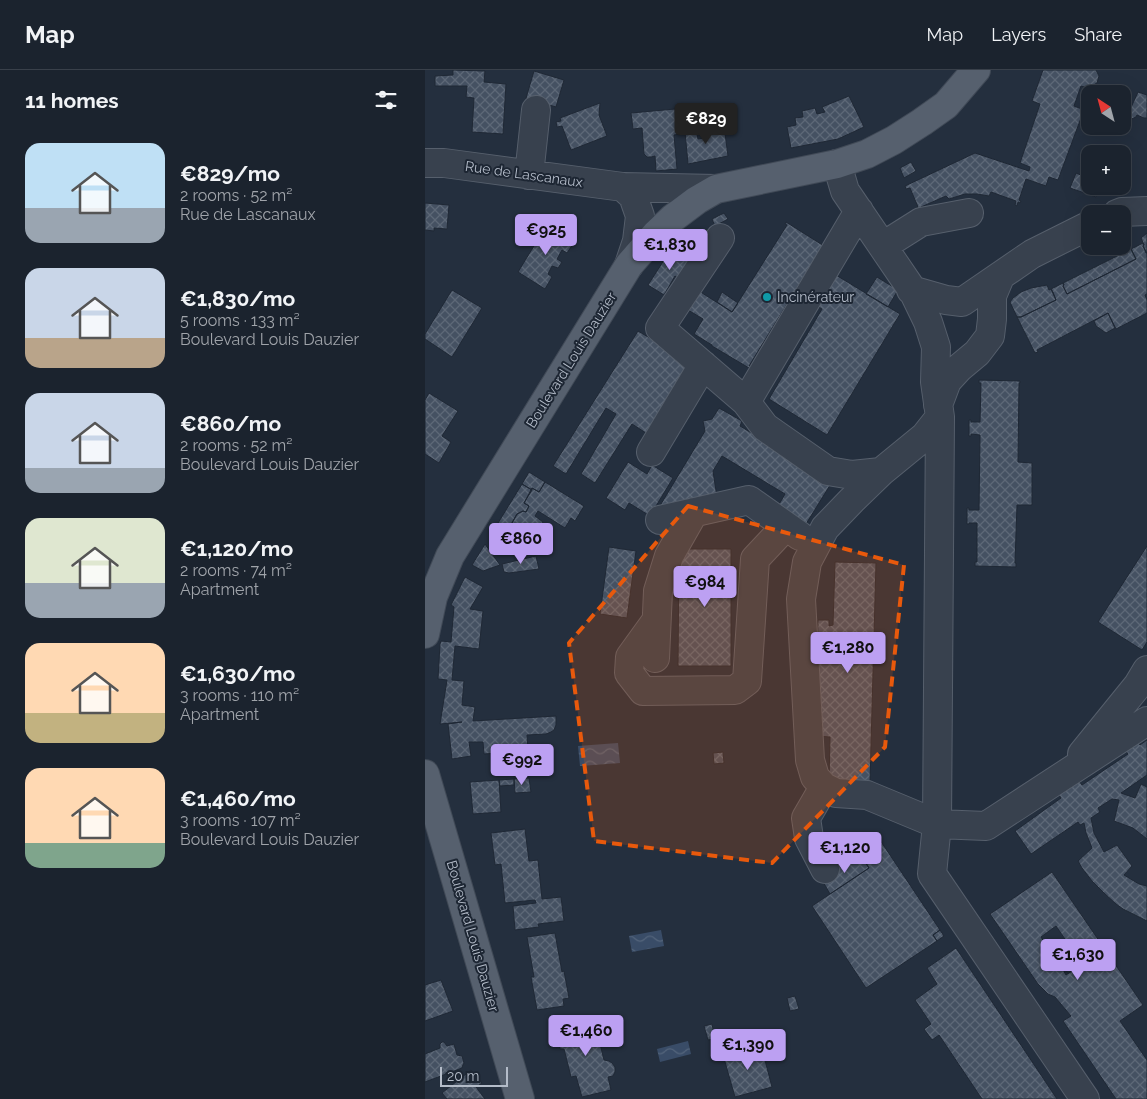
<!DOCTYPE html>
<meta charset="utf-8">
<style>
:root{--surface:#1b232e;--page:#242b36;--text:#f1f3f6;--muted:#a0a4aa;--line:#39404a;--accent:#bca0f2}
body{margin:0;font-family:Raleway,sans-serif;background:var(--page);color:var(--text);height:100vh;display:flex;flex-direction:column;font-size:19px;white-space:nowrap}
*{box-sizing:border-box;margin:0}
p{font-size:16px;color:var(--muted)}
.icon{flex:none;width:28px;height:28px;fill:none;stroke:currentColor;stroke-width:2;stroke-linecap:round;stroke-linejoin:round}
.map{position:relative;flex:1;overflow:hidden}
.drawer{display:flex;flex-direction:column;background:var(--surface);width:425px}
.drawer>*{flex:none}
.needle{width:32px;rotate:324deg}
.fabs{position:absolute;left:656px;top:15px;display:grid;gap:10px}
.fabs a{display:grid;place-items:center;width:50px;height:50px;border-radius:10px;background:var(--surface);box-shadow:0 5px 20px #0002,0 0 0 1px var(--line);font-size:25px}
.scale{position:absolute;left:15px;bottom:12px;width:68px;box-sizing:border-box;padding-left:5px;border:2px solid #b4bcc9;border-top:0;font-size:14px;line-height:18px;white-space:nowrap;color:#b4bcc9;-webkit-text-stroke:4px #1d2633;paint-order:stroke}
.price{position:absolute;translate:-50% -42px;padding:0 11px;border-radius:5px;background:var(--accent);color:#111;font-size:16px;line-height:32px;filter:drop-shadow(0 1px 2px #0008)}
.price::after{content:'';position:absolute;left:50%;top:30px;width:15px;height:11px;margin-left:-8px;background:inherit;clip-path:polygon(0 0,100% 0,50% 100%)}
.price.selected{background:#222;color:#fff}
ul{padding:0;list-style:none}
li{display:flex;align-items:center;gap:15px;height:125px;padding:0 25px}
li span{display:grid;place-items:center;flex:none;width:140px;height:100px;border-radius:15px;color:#555}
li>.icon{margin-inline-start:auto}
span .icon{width:60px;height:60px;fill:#fffc;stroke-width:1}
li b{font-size:21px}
h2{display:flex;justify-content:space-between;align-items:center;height:60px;padding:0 25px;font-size:21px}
header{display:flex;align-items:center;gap:30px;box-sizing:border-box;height:70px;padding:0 25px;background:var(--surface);border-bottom:1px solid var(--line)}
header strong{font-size:24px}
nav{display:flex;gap:28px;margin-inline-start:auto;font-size:18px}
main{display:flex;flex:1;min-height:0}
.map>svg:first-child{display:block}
</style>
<header>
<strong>Map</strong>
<nav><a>Map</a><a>Layers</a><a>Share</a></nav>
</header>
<main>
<section class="drawer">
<h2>11 homes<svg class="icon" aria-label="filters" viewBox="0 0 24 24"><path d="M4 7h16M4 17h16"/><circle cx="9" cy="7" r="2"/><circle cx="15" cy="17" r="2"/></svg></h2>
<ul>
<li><span style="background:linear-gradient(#bfe0f5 65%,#9aa5b1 0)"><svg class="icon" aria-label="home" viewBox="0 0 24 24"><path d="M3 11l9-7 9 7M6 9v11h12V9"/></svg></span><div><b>€829/mo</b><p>2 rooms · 52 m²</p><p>Rue de Lascanaux</p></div></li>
<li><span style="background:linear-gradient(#c9d6e8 70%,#b9a48a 0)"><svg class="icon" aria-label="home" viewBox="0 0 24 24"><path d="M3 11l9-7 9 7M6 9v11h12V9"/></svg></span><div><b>€1,830/mo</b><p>5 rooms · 133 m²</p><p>Boulevard Louis Dauzier</p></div></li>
<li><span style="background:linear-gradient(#c9d6e8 75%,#9aa5b1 0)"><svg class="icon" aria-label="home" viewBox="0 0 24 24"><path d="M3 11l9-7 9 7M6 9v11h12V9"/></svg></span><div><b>€860/mo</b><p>2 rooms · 52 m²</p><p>Boulevard Louis Dauzier</p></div></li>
<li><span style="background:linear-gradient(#dfe7d0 65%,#9aa5b1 0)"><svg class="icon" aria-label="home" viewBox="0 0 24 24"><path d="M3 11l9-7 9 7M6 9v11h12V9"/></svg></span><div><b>€1,120/mo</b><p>2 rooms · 74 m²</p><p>Apartment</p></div></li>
<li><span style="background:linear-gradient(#ffd9b3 70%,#c2b280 0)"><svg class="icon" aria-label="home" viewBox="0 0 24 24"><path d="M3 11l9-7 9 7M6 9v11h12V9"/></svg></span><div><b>€1,630/mo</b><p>3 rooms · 110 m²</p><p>Apartment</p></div></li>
<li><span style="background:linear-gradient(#ffd9b3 75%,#7fa58c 0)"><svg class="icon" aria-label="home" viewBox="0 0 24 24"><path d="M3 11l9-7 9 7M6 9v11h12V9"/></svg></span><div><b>€1,460/mo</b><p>3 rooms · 107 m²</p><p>Boulevard Louis Dauzier</p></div></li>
</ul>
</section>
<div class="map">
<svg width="722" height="1029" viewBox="0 0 722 1029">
<defs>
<pattern id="water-waves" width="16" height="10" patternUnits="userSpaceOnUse" patternTransform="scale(1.25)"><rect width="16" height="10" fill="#394c67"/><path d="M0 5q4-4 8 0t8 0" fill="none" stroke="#53647b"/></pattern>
<pattern id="building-cross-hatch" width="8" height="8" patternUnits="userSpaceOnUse" patternTransform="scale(1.25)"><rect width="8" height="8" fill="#455162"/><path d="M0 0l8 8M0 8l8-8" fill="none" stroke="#5d6877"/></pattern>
</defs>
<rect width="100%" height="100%" fill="#242f3e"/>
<path fill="url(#water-waves)" d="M193,673l2,20 -40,3 -2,-20z
M236,860l3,16 -32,6 -3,-16z
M263,971l3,13 -31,8 -3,-13z"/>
<path fill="url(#building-cross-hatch)" stroke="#1f2835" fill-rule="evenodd" d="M28,0l32,1 -1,11 22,2 -3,50 -31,-2 2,-34 -8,-1 1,-11h-32v-10l18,-1z
M618,0h53l3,6 -2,7 -9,5 -7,-2 -7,20 16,6v9l-9,-3 -23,62 -9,-3 -3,9 -20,-7 -7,21 2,1 -1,2 -2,-1 -1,4 -2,-1 1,-4 -25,-9 -2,4 -12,-2h-12l-16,5 -3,-3 -25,11 1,3 -4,-1 -1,-2h1l-8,-19 -4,1 -1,-3 70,-33 54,18 1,-4 -10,-4 20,-59 -8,-3z
M109,1l30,9 -8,27 -30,-9z
M713,22l9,3v23h-3l-7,-3 -1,2 -13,6v-6l5,-3z
M424,26l15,31 -26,12 -47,9 -4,-21 9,-2 -1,-7 8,-1 -1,-6 13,-3 2,6 8,-2 -3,-5z
M175,33l-1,12 8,21 -36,14 -9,-24 -5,1 -1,-5 5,-1 -1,-3z
M250,39l1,13h3l1,12 -6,1 3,34 -21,2 -1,-15 -4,1h-4l-3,-3 -2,-26 -9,1 -2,-16z
M299,56l4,30 -40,8 -3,-32 11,-2 2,9 6,-1 -2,-10z
M486,92l5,9 -12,7 -4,-10z
M651,103l14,6v7h10l-4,11 -26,-9z
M0,133l24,2 -2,24 -13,-1v3l-9,-1z
M299,143l4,6 -13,7 -3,-7z
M361,152l38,24 -2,1 -73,119h2l-2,2 -37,-22v-1l-18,-11 9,-15 -15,-9 11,-19 33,21 55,-87 -2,-1z
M123,153l27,18 -8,12 -5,-3 -5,9 5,3 -4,6 -6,-2 -4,8 4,3 -7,12 -27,-17z
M722,163v20h-1l-3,-7 1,-1 -3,-7z
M718,173l1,2 -1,1 4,7v41l-2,1 2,5v13l-31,16 -8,-16 -71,37 1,2 -3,1 -18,-36h4l35,-17 -5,-11 12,-6 1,2 -1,1 4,8 69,-35 -5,-10z
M256,177l12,8 -15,23 -3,-2 -11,19 -16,-10 18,-28 5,3z
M706,179l5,10 -69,35 -4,-8 1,-1 -1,-2z
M406,202l69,42 -73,121 -58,-36 53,-90 -10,-6z
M452,207l21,13 -10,17 -22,-13z
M622,215l2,5 2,-1 2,3 3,8 -35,17h-4l-7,-15 3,-4 8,-6 10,-4z
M27,220l30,18 -30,49 -27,-18v-5z
M297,222l16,11 -6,9 -15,-10z
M683,243l7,15 -9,5 -10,-7 -2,-5z
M213,261l54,32 -46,70 -14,-9 -37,59 -14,-9 35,-60 -10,-6 -40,66 -13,-8z
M554,310l41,1v2h-1l-1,79 14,1v42h-15l-2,58h1v4l-41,-1v-4h2v-39h-8v1h-2v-16h2v2h10l1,-75 -9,-1v2h-2v-16h2v2h9l1,-39h-2z
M4,323l29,18 -16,25 9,6 -12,21 -14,-9v-54z
M294,338l23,13 -2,5 92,56 -26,42 -28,-18 7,-12 -63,-38 -9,15 5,33 -63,10 50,-83 -2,-10 9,-2z
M203,392l19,12 5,-9 21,13 -23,38 -21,-13 -4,7 -19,-12z
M104,402l16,10 -6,10 -7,-4v2l-10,-6z
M120,412l39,24 -9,15 -4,-3 -6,10 -27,-17 -3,5 8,6 -3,5 2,4 -3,5 -5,1 -8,11 -22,-12 13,-22 6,-3 3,1 3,-6 -5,-3 8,-15 7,4z
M97,414l10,6 -8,13 5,3 -3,6 -3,-1 -6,3 -8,15 -11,-6z
M73,453l11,6 -5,7 -10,-6z
M60,474l15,21 -17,6 -11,-6z
M722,476v96l-5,8 -44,-28z
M184,477l27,4 -9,67 -27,-4z
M254,479h52v117h-53z
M111,486l3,13 -30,4 -5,-1 -2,-8z
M410,492l41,1 -6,220 -41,-1 1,-45 -15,-1 3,-116h11v6l4,-1z
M40,507l18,10 -13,22 13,2 -4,38 -24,-3 -3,34 12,1 -2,24 13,2 -2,14 83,-5v9l-2,5 -3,2 -5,2 -19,1 1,16 -44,3 -1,-12h-14l2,14 -19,3 -4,-35 14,-2 -22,2 7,-44 -9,-1 2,-35 1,-3 10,1 3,-35 -3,-2z
M722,670v35l-26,18 14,5 6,-14 6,3v52l-14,-11 -19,-7 5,-21 -7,-1 -14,9 2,4 -9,6 3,15 10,19 13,-7 15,21 -8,9 15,9 8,2v35l-24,-12 -7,-5 -12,-11 -12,-12 -10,-13 -4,-7 14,-13 -6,-15 -2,-10 -4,2 -2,-3 -47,32 -16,-23 46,-33 -2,-3 20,-14 3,4 46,-31 -3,-4 12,-9 3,4z
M298,682l1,11 -10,1 -1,-11z
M104,708l2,14 -16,1 -1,-14z
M89,709v6l-14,1 -1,-6z
M74,710l2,32 -28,2 -3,-32z
M100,759l4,32 9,-1 4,39 19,-2 3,24 -26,3 1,3 -24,3 -2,-24 23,-3 -1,-3 -30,3 -4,-39 -6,1 -4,-32z
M455,770l60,90 -7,5 4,6 -71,47 -54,-82 57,-38 -9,-14z
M435,784l9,14 -39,26 -8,-14z
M627,802l91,133 -23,16 27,39v39h-31l-53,-78 8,-5 -16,-19 -7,-3 -10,-10 -48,-70zM631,856l26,38 -16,11 -5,-9 3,-6 -2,-7 -7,-6h-3l-4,1 -7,-11z
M515,860l4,6 -7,5 -4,-6z
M130,863l7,39 2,-1 5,27 -6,1 1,7 -27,4 -6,-33h3l-7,-40z
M531,878l101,151h-75l-43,-64 -7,5 -8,-11 7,-5 -16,-24 22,-16 -10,-16z
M16,910l12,31 -28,10v-36z
M370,926l4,13 -9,2 -3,-13z
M169,949l10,41 5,1 3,2 3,4v5l-2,4 -5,1 3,13 -29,7 -6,-21 -5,1 -7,-28h-4l-4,-21z
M287,954l3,15 -7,1 -4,-14z
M17,972h2l3,4 7,-2 3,11 5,1 2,7 -2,4v1l-37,14v-28l15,-6v-4z
M336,975l11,42 -37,10 -12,-42z
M46,1000l11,13 -6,4 9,12h-38l-5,-6z"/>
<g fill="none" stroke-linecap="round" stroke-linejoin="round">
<defs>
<path id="minor" d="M0,93h19l179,24 10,9 7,20 -3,25 -8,24
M412,94l8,27 68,100 15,31 8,25 -1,35 5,35 -3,407 -5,50 153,225
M104,105l7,-65
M198,117l93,2
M692,144l5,-2 25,-1
M295,168l-60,90 86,74 19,25 63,44 24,4 29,-3
M458,176l38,-24 48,-9
M486,220l35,10 16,2 70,-48 58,-29
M321,332l113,-191
M513,335l9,-24 12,-13 18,-15 13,-17 2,-17v-23l8,-19
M515,347l-15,19 -44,36 -29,28 -27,28 -18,34 -6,37 9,161 5,17 9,10 12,6 31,2 70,29 49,2 161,-105
M226,382l52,-87
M235,450l89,-20 51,36
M231,551l-26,36 -1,16 14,18 92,-1 12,-9 8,-122 31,-33
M230,588l3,-67 11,-35 25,-44
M657,684l56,-69 9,-15
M399,717l-18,31 3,20 16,31"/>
<path id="major" d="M0,564l8,-37 17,-41 179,-291 27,-31 17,-16 24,-18 19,-11 121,-25 30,-10 27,-14 28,-18 24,-17 30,-35
M0,704l95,325"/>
</defs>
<use href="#minor" stroke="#565f6c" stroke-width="30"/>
<use href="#major" stroke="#414a57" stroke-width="30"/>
<use href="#minor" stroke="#38414e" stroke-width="28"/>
<use href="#major" stroke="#56606e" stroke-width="28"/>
</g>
<path fill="#e8590c" fill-opacity="0.2" stroke="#e8590c" stroke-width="4" stroke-dasharray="10 6" stroke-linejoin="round" d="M263,436l216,59 -19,182 -113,116 -178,-22 -25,-198z"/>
<circle fill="#0f9aa8" stroke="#1d2633" stroke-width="2" cx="342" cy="227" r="5"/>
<g text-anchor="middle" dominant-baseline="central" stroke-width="4" stroke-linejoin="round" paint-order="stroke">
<g font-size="14" fill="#b4bcc9" stroke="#1d2633">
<text transform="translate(99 104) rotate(8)">Rue de Lascanaux</text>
<text transform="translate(146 290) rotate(-58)">Boulevard Louis Dauzier</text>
<text transform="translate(48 866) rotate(74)">Boulevard Louis Dauzier</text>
</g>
<g font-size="14" fill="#b4bcc9" stroke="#1d2633" text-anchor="start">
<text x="352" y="227">Incinérateur</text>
</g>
</g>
</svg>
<div class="fabs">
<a><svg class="needle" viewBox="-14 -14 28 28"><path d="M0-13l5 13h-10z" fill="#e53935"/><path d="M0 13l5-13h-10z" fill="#a0a4aa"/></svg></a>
<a>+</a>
<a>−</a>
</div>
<div class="scale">20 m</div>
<b class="price selected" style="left:281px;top:75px">€829</b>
<b class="price" style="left:121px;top:186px">€925</b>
<b class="price" style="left:245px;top:201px">€1,830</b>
<b class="price" style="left:96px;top:495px">€860</b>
<b class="price" style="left:280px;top:538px">€984</b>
<b class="price" style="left:423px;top:604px">€1,280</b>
<b class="price" style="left:97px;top:716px">€992</b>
<b class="price" style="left:420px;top:804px">€1,120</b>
<b class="price" style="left:653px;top:911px">€1,630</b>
<b class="price" style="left:161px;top:987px">€1,460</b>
<b class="price" style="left:323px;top:1001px">€1,390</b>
</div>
</main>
